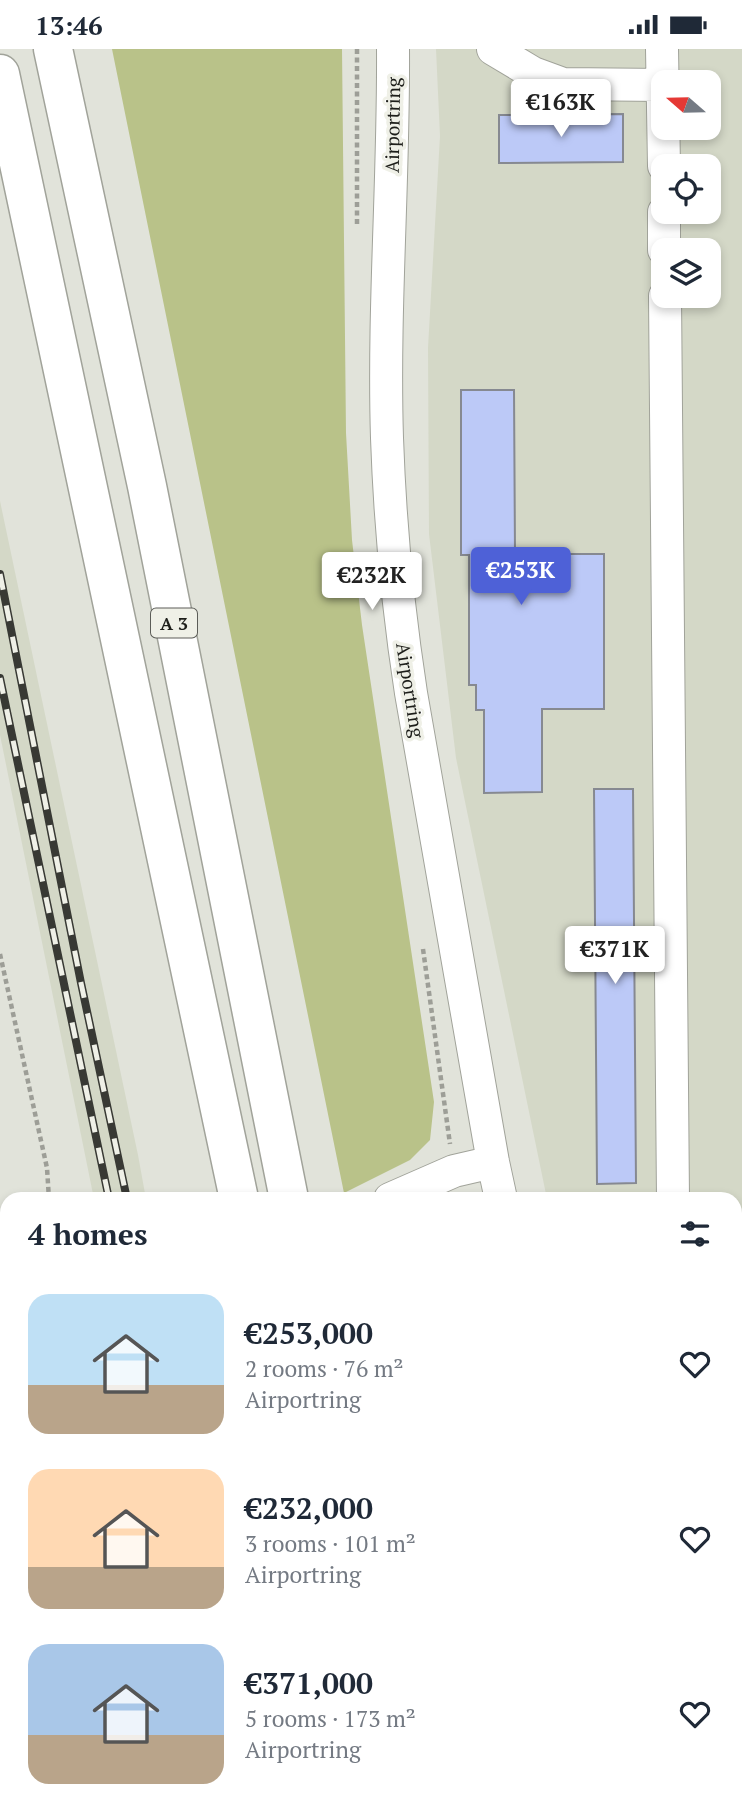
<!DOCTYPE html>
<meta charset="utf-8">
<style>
:root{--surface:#fff;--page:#f6f6f7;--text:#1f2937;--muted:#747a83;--accent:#4e61d7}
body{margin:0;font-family:"PT Serif",serif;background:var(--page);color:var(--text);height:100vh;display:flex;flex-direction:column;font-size:26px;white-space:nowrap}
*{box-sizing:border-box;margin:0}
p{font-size:23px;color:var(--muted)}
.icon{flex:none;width:38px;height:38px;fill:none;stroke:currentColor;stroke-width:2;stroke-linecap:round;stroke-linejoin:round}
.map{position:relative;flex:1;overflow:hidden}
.drawer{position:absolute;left:0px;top:1143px;width:742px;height:625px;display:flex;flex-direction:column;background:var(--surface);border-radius:21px 21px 0 0;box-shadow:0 4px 10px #0003}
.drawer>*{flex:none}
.needle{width:46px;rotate:290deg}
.fabs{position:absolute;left:651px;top:21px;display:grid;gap:14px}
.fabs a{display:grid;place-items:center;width:70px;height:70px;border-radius:14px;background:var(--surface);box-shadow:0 4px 10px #0003;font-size:35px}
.price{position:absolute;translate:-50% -60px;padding:0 16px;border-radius:7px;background:#fff;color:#222;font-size:23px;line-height:46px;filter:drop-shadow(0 2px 4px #0008)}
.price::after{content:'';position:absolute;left:50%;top:42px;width:21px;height:16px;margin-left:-10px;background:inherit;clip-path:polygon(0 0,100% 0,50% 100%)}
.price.on{background:var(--accent);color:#fff}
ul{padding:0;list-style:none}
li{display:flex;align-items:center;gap:21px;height:175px;padding:0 28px}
li span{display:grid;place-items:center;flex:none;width:196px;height:140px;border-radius:21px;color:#555}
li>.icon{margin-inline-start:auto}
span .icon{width:84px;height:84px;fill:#fffc;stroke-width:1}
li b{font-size:30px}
h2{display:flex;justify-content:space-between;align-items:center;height:84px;padding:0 28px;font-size:30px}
.status{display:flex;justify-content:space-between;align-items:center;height:49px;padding:0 35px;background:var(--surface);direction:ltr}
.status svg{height:19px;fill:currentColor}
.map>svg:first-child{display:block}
</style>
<div class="status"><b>13:46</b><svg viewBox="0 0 49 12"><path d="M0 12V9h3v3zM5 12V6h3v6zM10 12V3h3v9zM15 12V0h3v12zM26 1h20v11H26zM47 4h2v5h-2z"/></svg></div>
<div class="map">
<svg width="742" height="1767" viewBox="0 0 742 1767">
<rect width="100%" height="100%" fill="#e1e3da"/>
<path fill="#d4d8c7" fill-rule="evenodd" d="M436,0h306v1767h-52l-3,-6 48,-1v-610h-188l-91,-441 -27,-224 -1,-186 12,-212zM663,33h46v46h-46zM663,117h46v46h-46zM663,201h46v46h-46z
M0,452l138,654 8,44h-52l-94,-464z"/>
<path fill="#b9c289" d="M112,0h230l4,384 6,107 10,85 72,477 -4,38 -20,20 -66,33z"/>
<path fill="#bcc9f7" stroke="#868991" stroke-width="2" d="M623,65v48l-124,1v-48z
M461,341h53l1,164h89v155h-62v83l-58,1v-83h-8v-25h-7v-130h-8z
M594,740h39l3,394 -39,1z"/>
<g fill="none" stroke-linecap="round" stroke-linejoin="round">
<defs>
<path id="minor" d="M393,0c1,130 -10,260 -6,389 3,86 11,171 24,255l82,469 8,37
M493,0l40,24 30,11 100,1
M662,0l2,117
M664,163v38
M665,247l8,903
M390,1150l64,-28 39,-9
M0,1349l7,-5
M735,1566l7,33
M550,1760l1,7
M656,1760l3,7"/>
<path id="highway" d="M53,0l94,437 142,713
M0,25l239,1125
M368,1760l1,7
M419,1760l1,7"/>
</defs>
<use href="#minor" stroke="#a1a39a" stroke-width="34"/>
<use href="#highway" stroke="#a1a39a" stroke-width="41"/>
<path stroke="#9d9e97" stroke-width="4.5" stroke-dasharray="5 3.5" stroke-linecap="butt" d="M357,0v178
M423,900l27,195
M0,905l47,214 2,31
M0,1242l7,-3
M0,1685l7,-1
M181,1760l1,7
M614,1760l3,7
M701,1760l3,7"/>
<use href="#minor" stroke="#fff" stroke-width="32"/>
<use href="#highway" stroke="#fff" stroke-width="38"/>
<defs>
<path id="rail" d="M0,525l81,409 46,216
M0,629l109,521
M235,1760l1,7
M257,1760l2,7"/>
</defs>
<use href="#rail" stroke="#383934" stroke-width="8"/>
<use href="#rail" stroke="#eff0e7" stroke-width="5" stroke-dasharray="16" stroke-linecap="butt"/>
</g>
<g text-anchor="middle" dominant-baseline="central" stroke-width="7" stroke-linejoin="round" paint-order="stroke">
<rect fill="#eff0e7" stroke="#5c5d58" stroke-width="2" x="151" y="559.5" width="46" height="29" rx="5"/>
<g font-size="18" font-weight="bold" fill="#1d1e1a">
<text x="174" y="574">A 3</text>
</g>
<g font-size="19" fill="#1d1e1a" stroke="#eff0e7">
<text transform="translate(392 76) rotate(-89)">Airportring</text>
<text transform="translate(411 641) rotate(81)">Airportring</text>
</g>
</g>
</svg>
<div class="fabs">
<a><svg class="needle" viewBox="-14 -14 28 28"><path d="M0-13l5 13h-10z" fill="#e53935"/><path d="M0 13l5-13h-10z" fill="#747a83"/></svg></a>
<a><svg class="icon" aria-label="locate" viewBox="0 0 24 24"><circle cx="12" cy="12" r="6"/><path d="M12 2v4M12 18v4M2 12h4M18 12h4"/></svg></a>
<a><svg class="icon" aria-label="layers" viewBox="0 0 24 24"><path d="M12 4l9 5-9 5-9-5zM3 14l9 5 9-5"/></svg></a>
</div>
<b class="price" style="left:561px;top:90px">€163K</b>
<b class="price on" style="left:521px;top:558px">€253K</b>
<b class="price" style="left:372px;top:563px">€232K</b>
<b class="price" style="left:615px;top:937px">€371K</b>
<section class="drawer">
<h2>4 homes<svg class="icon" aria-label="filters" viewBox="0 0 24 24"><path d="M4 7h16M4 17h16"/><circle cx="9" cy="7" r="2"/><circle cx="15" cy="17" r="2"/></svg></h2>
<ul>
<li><span style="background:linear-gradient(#bfe0f5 65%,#b9a48a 0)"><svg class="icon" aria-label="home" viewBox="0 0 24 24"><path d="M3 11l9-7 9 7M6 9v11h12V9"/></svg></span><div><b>€253,000</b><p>2 rooms · 76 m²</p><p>Airportring</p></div><svg class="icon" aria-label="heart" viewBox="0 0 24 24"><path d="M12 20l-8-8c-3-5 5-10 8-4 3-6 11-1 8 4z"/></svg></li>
<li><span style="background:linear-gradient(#ffd9b3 70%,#b9a48a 0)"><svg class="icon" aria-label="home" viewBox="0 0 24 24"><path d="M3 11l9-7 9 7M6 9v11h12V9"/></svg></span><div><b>€232,000</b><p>3 rooms · 101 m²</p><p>Airportring</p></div><svg class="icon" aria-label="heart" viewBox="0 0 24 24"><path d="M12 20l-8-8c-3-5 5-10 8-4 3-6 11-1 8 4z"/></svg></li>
<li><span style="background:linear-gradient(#a9c7e8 65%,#b9a48a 0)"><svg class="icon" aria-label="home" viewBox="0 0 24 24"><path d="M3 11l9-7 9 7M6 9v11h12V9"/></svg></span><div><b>€371,000</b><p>5 rooms · 173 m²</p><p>Airportring</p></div><svg class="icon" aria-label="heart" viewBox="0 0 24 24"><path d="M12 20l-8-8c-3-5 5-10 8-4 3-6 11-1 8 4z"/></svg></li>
</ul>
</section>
</div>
